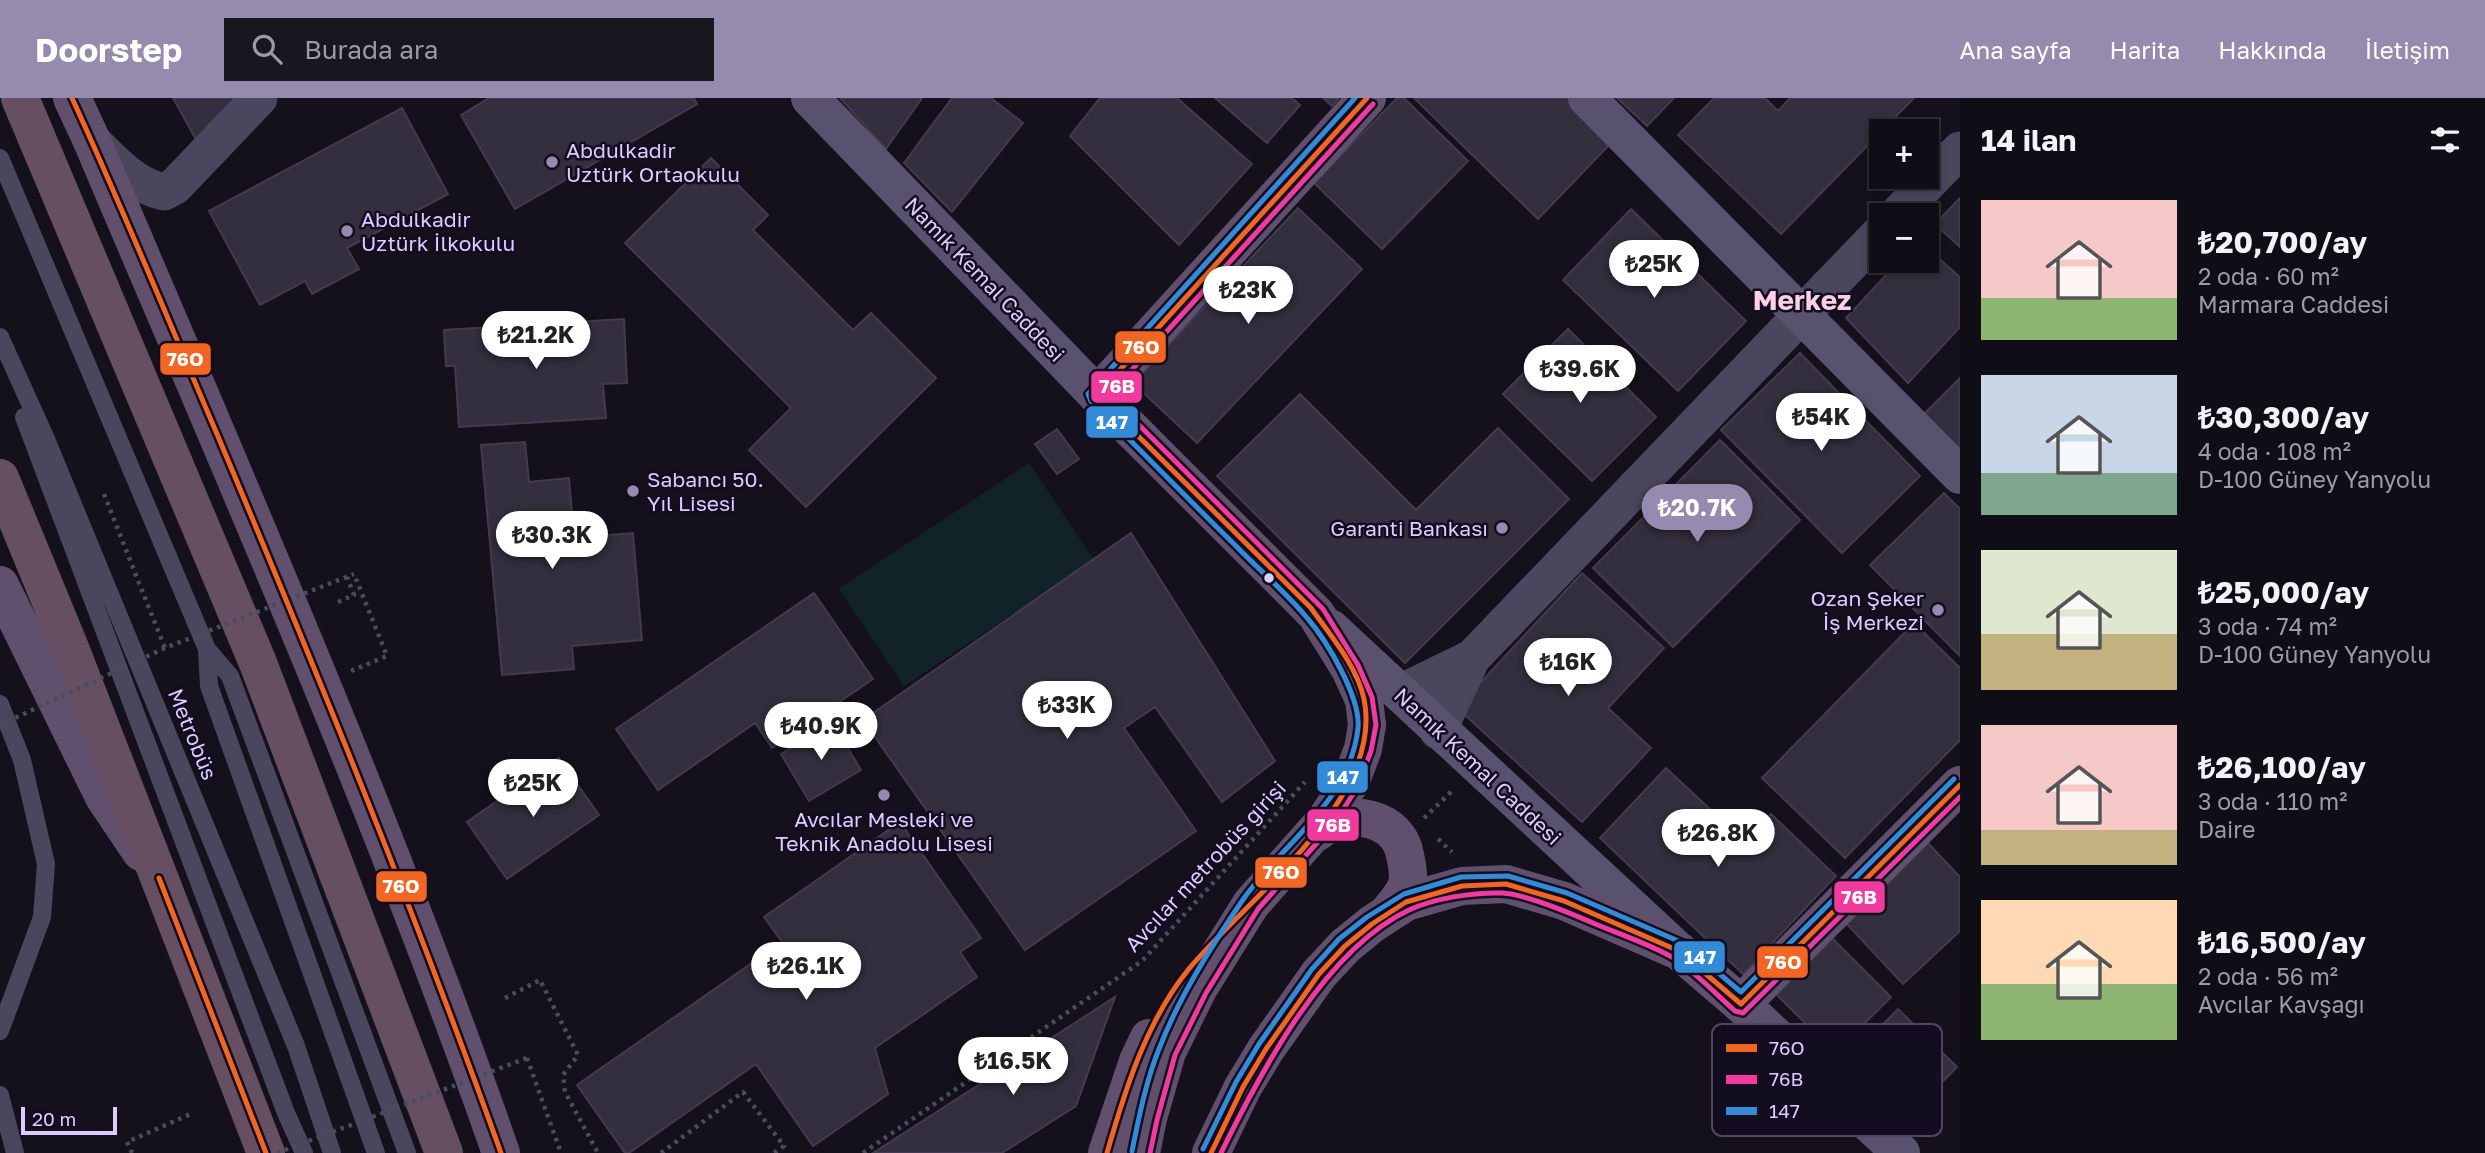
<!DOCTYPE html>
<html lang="tr">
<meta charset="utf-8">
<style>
:root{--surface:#0f0d15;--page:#18161e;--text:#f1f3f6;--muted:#9b9ca0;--line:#2f2d34;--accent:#958baf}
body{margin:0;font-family:"Golos Text",sans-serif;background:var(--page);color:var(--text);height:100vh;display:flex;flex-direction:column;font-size:26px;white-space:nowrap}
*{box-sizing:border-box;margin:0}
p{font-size:23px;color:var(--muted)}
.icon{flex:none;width:38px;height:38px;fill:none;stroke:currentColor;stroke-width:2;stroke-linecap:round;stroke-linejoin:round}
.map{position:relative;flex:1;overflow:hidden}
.sheet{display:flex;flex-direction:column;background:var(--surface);width:525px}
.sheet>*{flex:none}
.controls{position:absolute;left:1869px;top:21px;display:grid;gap:14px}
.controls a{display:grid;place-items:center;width:70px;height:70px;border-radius:0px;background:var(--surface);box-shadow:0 4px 10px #0003,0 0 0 2px var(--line);font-size:35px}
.scale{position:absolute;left:21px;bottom:18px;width:96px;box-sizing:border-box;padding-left:7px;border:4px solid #dbcdfe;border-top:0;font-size:19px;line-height:24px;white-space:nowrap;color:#dbcdfe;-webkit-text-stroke:5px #130d20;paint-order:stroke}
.price{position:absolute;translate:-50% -60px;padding:0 16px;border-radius:24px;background:#fff;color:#222;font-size:23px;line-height:46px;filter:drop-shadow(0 2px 4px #0008)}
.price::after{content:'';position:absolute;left:50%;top:42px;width:21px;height:16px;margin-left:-10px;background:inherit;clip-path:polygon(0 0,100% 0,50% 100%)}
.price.selected{background:var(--accent);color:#fff}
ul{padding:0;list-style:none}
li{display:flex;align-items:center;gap:21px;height:175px;padding:0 21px}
li span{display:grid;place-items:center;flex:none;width:196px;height:140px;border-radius:0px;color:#555}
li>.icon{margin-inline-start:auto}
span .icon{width:84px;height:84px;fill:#fffc;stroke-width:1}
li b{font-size:30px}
h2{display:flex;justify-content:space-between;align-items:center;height:84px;padding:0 21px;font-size:30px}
header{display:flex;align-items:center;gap:42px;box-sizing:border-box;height:98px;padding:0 35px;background:var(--accent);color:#fff}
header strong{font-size:33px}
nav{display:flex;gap:38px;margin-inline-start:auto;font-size:24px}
.search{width:490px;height:63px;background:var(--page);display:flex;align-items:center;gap:18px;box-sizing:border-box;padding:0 24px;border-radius:0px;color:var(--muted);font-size:26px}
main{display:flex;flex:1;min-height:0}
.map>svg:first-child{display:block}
</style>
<header>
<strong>Doorstep</strong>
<div class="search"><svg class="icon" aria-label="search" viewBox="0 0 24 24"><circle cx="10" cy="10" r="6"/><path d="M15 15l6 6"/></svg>Burada ara</div>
<nav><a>Ana sayfa</a><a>Harita</a><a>Hakkında</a><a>İletişim</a></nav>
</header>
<main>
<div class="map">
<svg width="1960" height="1055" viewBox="0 0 1960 1055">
<rect width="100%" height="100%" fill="#14111c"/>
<path fill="#112328" d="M1029,365l65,97 -190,126 -65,-97z"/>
<path fill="#342f3e" stroke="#423b4f" stroke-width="2" d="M173,0h70l-44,47z
M489,0h205l3,6 -182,105 -54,-94z
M840,0h82l-36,51z
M952,0h39l32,25 -71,89 -48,-49z
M1100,0h77l75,66 -73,81 -109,-109z
M1215,0h77l8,7 -33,38z
M1323,0h16l-7,8z
M1397,0h7l64,63 -86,88 -68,-66z
M1414,0h155l44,43 -75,78z
M1617,0h57l-27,28z
M1714,0h51l13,13 12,-13h124l-133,136 -103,-99z
M402,10l46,86 -101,54 12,21 -47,25 -7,-13 -45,24 -51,-94z
M711,60l57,57 -15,15 100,100 18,-17 65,65 -130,129 -57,-57 42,-42 -166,-165z
M1960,100v49l-25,-23z
M1298,110l64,61 -165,174 -64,-60z
M1631,111l115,112 -68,70 -115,-111z
M1927,150l33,29v50l-52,56 -62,-65 53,-57h28z
M624,221l3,64 -24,1 3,34 -147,9 -4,-61h-9l-2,-36z
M1568,231l88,88 -64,64 -89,-87z
M1800,255l120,123 -78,77 -121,-123z
M1960,280v75l-38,-37z
M1300,296l116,116 82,-82 71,71 -164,164 -188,-187z
M1057,331l22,30 -22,15 -22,-30z
M1720,342l80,80 -127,127 -80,-79z
M525,344l4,40 40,-4 5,60 59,-5 9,107 -70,6 2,23 -72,6 -21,-230z
M1944,395l16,16v147l-90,-91z
M1131,435l144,228 -53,41 -67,-95 -31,21 72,103 -171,119 -162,-230z
M1582,475l82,75 -56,60 43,40 -69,74 -125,-114z
M814,495l59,86 -101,69 -17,-25 -97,67 -42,-61z
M1914,525l46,45v72l-115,118 -83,-80z
M833,625l28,47 -52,31 -28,-47z
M559,660l40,57 -92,64 -40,-57z
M1666,670l79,74 26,-28 65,62 -93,98 -143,-136z
M900,724l81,116 -21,14 17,25 -102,71 13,46 -75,52 -57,-82 -127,89h-4l-48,-68 205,-143 -18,-25z
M1928,745l32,34v54l-57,53 -59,-63z
M1832,840l59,59 -56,56 -59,-59z
M1115,899l-39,109 -74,47h-129z
M1898,911l59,58 -50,51 -60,-57z"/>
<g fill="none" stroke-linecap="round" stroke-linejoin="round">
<path stroke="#464e5d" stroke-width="4.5" stroke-dasharray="3.5 5" stroke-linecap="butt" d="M104,396l35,89
M137,486l2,-1 26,65
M338,504l16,-7 -7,-18
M351,573l36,-15 -33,-82
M1424,720l29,-28
M1438,741l14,13
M505,900l35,-18 38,75 -15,20 2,17 33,61
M527,960l34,95
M132,1055l-5,-11 66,-29
M661,1055l82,-61 41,54 -10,7
M863,1055l279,-192 163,-179"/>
<path stroke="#4a465d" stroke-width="18" d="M0,60l207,491 23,27 177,477
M0,239l46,102 250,607 36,107
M24,319l262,696 18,40
M207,551l2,37 167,467
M0,606l22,56 24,104 -4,53 -42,114
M0,997l15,58"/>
<path stroke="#4a465d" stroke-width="37" d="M92,43c22,21 41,44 72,51l11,-6 84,-88
M1897,117l63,-65
M1400,595l72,-35 409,-426
M1438,633l34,-73"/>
<path stroke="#59526f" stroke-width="38" d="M810,0l287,297
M1587,0l373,377
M1330,530l343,318
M1741,906l160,149"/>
<path stroke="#60506e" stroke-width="38" d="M72,0l20,43c142,335 289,668 409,1012
M0,487l104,212 37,55
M1314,736c7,-4 15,-11 23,-14 28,-8 63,4 68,35 2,10 5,22 1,32 -4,10 -13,19 -19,27
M1107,1055l31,-92 11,-23
M1141,1055l7,-35 19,-66 31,-63 53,-85 75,-85 24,-36 13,-34 4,-24 -3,-25 -14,-31 -34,-55 -219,-219 270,-297
M1211,1055l32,-66 23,-38 53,-75 26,-28 27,-22 34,-22 56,-16 44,-2 58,17 115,50 62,53 219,-219"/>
<path stroke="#664f63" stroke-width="38" d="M20,0l238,565 186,490
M0,380l70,170 196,505"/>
<path stroke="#464e5d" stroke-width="4.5" stroke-dasharray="3.5 5" stroke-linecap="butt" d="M0,627l165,-77 189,-74
M277,1055l250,-95"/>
<defs>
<path id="bus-1" d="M72,0c51,111 97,224 145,336 100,238 197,476 284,719
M159,780l107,275
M1107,1055c18,-63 39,-131 81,-183 57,-70 197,-170 176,-271 -7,-33 -34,-64 -53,-91l-214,-213 270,-297
M1211,1055l32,-66 23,-38 53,-75 26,-28 27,-22 34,-22 56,-16 44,-2 58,17 115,50 62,53 219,-219"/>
<path id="bus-2" d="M1150,1055l7,-33 18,-65 31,-62 52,-84 75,-84 24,-37 14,-37 5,-26 -4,-28 -14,-32 -35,-56 -214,-214 264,-291
M1221,1055c39,-80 104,-204 188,-243 26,-12 65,-18 93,-17 24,1 68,20 91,30 23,10 62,23 82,36 21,14 41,35 60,52l8,2 217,-216"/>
<path id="bus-3" d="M1203,1051l33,-67 23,-38 53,-75 27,-30 28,-22 37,-23 57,-17 47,-1 59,17 116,50 58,49 213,-213
M1132,1053c7,-34 14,-70 27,-102 20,-52 52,-102 83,-148 39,-57 108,-98 116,-173 3,-30 -31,-87 -50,-109 -21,-26 -48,-48 -71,-72 -49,-48 -97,-97 -146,-146l-3,-7 267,-296"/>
</defs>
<use href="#bus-1" stroke="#130d20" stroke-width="10"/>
<use href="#bus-2" stroke="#130d20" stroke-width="10"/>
<use href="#bus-3" stroke="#130d20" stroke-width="10"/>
<use href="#bus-1" stroke="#f26522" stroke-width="5"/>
<use href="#bus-2" stroke="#f13a9d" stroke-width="5"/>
<use href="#bus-3" stroke="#338bd7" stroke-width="5"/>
</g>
<g fill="#958baf" stroke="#130d20" stroke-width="2.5">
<circle cx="552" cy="64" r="7"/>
<circle cx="347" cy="133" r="7"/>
<circle cx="633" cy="393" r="7"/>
<circle cx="1502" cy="430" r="7"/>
<circle cx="1938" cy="512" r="7"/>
<circle cx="884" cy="697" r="7"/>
</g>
<circle fill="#dbcdfe" stroke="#130d20" stroke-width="2.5" cx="1269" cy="480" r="6"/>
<g text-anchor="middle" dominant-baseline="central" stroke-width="5" stroke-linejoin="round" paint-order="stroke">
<g font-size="21" fill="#dbcdfe" stroke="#130d20" text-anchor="start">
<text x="566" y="52">Abdulkadir<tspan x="566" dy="24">Uztürk Ortaokulu</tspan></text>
<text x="361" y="121">Abdulkadir<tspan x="361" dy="24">Uztürk İlkokulu</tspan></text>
<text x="647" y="381">Sabancı 50.<tspan x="647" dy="24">Yıl Lisesi</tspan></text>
<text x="1488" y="430" text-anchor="end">Garanti Bankası</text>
<text x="1924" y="500" text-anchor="end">Ozan Şeker<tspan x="1924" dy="24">İş Merkezi</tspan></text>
<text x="884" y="721" text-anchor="middle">Avcılar Mesleki ve<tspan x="884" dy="24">Teknik Anadolu Lisesi</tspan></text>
</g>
<g font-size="21" fill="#dbcdfe" stroke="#130d20">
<text transform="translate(985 181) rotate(46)">Namık Kemal Caddesi</text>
<text transform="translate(193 636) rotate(68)">Metrobüs</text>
<text transform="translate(1478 668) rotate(43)">Namık Kemal Caddesi</text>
<text transform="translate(1205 768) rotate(-47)">Avcılar metrobüs girişi</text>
</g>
<g font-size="28" font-weight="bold" fill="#fecfe5" stroke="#130d20">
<text x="1802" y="201">Merkez</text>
</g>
</g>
<rect x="1712" y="926" width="230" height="112" rx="10" fill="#130d20" stroke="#4f4763" stroke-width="2"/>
<rect x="1726" y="946" width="31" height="8" fill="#f26522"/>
<rect x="1726" y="977" width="31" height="9" fill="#f13a9d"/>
<rect x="1726" y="1009" width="31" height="8" fill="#338bd7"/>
<g font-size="19" fill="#dbcdfe">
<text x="1769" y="957">76O</text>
<text x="1769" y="988">76B</text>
<text x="1769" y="1020">147</text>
</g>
<g stroke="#130d20" stroke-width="2.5">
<rect x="1114" y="232" width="53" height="34" rx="7" fill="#f26522"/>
<rect x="159" y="244" width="53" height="34" rx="7" fill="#f26522"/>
<rect x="1090" y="272" width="53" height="34" rx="7" fill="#f13a9d"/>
<rect x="1085" y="307" width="54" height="34" rx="7" fill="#338bd7"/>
<rect x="1316" y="662" width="53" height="34" rx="7" fill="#338bd7"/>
<rect x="1306" y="710" width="54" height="34" rx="7" fill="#f13a9d"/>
<rect x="1254" y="758" width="54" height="33" rx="7" fill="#f26522"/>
<rect x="375" y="772" width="53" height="33" rx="7" fill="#f26522"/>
<rect x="1833" y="782" width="53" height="34" rx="7" fill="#f13a9d"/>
<rect x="1673" y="842" width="53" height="34" rx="7" fill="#338bd7"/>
<rect x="1756" y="847" width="53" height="34" rx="7" fill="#f26522"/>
</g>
<g font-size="19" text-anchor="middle" font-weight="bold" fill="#fff">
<text x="1141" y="256">76O</text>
<text x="185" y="268">76O</text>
<text x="1117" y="295">76B</text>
<text x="1112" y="331">147</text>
<text x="1343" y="686">147</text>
<text x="1333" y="734">76B</text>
<text x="1281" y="781">76O</text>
<text x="401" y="795">76O</text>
<text x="1859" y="806">76B</text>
<text x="1700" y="866">147</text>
<text x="1783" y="871">76O</text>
</g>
</svg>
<div class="controls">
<a>+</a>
<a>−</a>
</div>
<div class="scale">20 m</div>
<b class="price" style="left:1654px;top:202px">₺25K</b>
<b class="price" style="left:1248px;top:228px">₺23K</b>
<b class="price" style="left:536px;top:273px">₺21.2K</b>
<b class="price" style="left:1580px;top:307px">₺39.6K</b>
<b class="price" style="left:1821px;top:355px">₺54K</b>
<b class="price selected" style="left:1697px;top:446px">₺20.7K</b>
<b class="price" style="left:552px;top:473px">₺30.3K</b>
<b class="price" style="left:1568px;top:600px">₺16K</b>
<b class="price" style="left:1067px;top:643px">₺33K</b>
<b class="price" style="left:821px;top:664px">₺40.9K</b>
<b class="price" style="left:533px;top:721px">₺25K</b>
<b class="price" style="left:1718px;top:771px">₺26.8K</b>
<b class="price" style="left:806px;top:904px">₺26.1K</b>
<b class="price" style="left:1013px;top:999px">₺16.5K</b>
</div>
<section class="sheet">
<h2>14 ilan<svg class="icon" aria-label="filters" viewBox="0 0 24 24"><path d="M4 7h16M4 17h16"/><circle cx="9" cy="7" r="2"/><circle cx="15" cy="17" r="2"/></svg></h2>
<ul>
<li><span style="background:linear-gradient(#f6c9c9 70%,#8fb573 0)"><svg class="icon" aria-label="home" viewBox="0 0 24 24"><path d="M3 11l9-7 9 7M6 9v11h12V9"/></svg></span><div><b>₺20,700/ay</b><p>2 oda · 60 m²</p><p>Marmara Caddesi</p></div></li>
<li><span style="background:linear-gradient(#c9d6e8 70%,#7fa58c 0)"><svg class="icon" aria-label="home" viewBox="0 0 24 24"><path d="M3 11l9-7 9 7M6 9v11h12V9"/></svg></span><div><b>₺30,300/ay</b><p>4 oda · 108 m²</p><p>D-100 Güney Yanyolu</p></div></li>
<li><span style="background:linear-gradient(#dfe7d0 60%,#c2b280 0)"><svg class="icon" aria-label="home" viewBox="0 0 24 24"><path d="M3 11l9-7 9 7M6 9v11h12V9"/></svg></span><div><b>₺25,000/ay</b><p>3 oda · 74 m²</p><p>D-100 Güney Yanyolu</p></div></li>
<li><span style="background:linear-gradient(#f6c9c9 75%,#c2b280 0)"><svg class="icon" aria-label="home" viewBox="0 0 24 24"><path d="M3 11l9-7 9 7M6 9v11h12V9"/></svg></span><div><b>₺26,100/ay</b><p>3 oda · 110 m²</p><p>Daire</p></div></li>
<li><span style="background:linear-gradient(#ffd9b3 60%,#8fb573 0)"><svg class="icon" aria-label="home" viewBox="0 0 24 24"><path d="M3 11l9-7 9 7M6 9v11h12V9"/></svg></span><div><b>₺16,500/ay</b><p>2 oda · 56 m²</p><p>Avcılar Kavşağı</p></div></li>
</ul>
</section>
</main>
